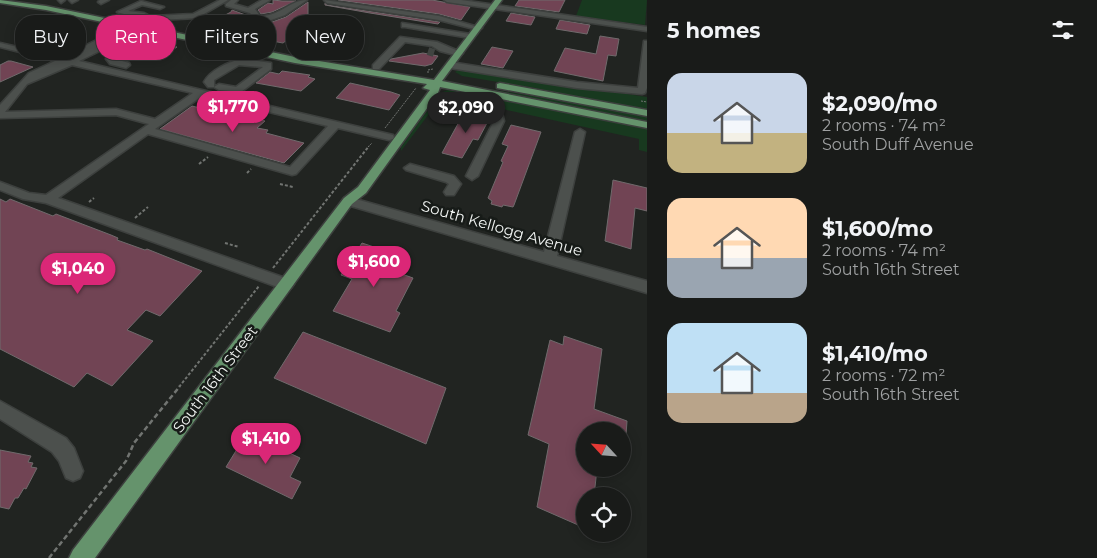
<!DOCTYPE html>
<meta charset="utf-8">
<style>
:root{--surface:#191b19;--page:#262826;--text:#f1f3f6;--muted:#9fa1a2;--line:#373938;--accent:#db2777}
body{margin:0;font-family:Montserrat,sans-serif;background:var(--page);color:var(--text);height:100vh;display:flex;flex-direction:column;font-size:19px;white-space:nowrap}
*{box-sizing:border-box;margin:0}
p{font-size:16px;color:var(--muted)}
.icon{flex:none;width:28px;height:28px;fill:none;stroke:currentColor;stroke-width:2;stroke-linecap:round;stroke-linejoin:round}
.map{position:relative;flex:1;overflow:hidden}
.drawer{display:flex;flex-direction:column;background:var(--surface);width:450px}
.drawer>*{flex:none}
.hud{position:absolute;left:15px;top:15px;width:475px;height:45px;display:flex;gap:10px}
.needle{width:32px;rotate:296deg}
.fabs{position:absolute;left:576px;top:422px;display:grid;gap:10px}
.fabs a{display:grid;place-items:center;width:55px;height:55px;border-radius:50%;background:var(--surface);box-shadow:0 2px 12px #0003,0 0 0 1px var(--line);font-size:25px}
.price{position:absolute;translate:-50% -42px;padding:0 11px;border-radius:18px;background:var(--accent);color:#fff;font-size:16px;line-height:32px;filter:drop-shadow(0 1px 2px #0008)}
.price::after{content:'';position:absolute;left:50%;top:30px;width:15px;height:11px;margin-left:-8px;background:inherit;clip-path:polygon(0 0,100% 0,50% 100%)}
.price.current{background:#222;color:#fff}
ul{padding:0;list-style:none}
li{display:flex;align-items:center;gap:15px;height:125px;padding:0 20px}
li span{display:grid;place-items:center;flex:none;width:140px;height:100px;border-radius:15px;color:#555}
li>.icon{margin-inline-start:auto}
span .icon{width:60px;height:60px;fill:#fffc;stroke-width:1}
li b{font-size:21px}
h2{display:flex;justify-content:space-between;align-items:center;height:60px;padding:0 20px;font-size:21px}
.pill{padding:0 18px;border-radius:20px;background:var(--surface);box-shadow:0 2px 12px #0003,0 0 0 1px var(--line);font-size:18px;line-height:45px}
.pill.current{background:var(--accent);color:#fff}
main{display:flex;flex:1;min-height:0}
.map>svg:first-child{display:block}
</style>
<main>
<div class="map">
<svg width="647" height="558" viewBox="0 0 647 558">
<rect width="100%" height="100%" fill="#212421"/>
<path fill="#18391f" d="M582,0h65l-2,25 -69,-9z
M460,69l187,28v14l-112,-23 -73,-12 -7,-4z
M477,87l170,28v7l-170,-33z
M448,90l199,38v24l-8,-2v-11l-169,-37h-32l-37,49v-4l39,-54z"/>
<path fill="#714454" stroke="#706a6c" d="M273,0l9,1h14l-24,11 -11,2 -3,-4 10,-7 5,1z
M338,0h94l38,7 -9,13 -22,-6z
M519,0h46l-6,12 -44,-6z
M308,2v22l5,1 -22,16 -4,-1 -4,3 -17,-3 3,-2 -21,-4 4,-3 -6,-1 14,-8h12l14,-5z
M325,3l2,2 113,17 -2,2 -68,-11 -45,-8z
M232,10l19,7 -19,10 -22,-4 21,-11z
M511,13l24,4 -4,8 -25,-4z
M560,20l30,5 -3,9 -31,-5z
M600,36l19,3 -3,17 -8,-1 -5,26 -49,-10 11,-23 31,6z
M133,39l29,6 15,2 -15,9h-5l-39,-9z
M492,47l21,4 -10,17 -22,-4z
M423,53l15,3 -6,8 -7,2 -36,-5 2,-2z
M8,61h3l22,6 -33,15v-17z
M282,71l28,4 -2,2 7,2 -14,12 -45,-8 14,-11 9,2z
M350,83l41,9 9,3 -11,15 -53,-12z
M192,106l24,6 4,-3 45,12 -8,7 11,2 -2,3 38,10 -20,20 -124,-34z
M477,111l11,5 -3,6 2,1 -9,17 -5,-1 -11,19 -20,-5 18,-33h7l5,-8z
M511,125l30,7 -27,73 -1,2 -10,-2 -1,2 -11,-3 1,-3 -4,-3 15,-36 -2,-1 7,-15 -6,-2z
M613,180l34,8v23l-12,-3 -4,41 -26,-8z
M0,199l6,3 4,-3 43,17 3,-2 55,21 7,3 -1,2 28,10 2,-1 55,22 -42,45 -14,-6 -19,20 26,11 -41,45 -25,-13 -13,14 -74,-38z
M362,243l30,10 -2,3 15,5 -6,12 14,5 -17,33 4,2 -10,19 -57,-21 19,-32 -11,-4z
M303,332l143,56 -20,56 -152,-66z
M564,336l38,13 -8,60 33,12 -1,14 -4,-4 -20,-6 -1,6h-16v38h12l-3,27h-9v32l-48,-21 12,-63 -21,-9 22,-95 13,5z
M247,433l53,25 -10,19 11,5 -9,17 -66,-32z
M0,450l31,6 -3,6 5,1 -2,4 6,1 -11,21 -2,-1 -6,10h-3l-6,11 -9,-2z"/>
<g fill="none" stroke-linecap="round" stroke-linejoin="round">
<path stroke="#404441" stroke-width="8" stroke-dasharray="8 4" stroke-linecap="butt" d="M428,51l6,2"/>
<defs>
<path id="minor" d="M58,0h7l-4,3z
M69,0h9l-6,3z
M100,0h9l-8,4 -3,-2z
M220,0h8l-31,18 -40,2 -15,6 -7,8 -56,27 314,74 1,2 -1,2 -4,1 -51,-12 -42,46 -4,1 -144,-41 -90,64 233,82 3,4 -3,4 -5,2 -240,-87 -23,-4 -23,-9v-8l29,11 17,2 103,-71 -33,-9 -116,3v-13l29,-32 26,-12 -55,-14v-4l62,14 59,-29 32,-12 40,-2zM72,65l121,28 -38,26 -39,-10 -111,3 22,-28zM202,96l126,30 -38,41 -135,-38z
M231,0h7l-4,4 14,4 14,-8h8l-15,9 5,7c19,1 30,-16 47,-16l-22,15 -14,5h-12l-40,24h-6v-4l41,-23 -4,-4 -24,-7v-2z
M324,0l115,16 43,12 -4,2 -39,-10 -112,-17z
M444,0h17l186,27v4l-200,-29z
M141,1l23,6 -4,2 -18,-4 -14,6 16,2 4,2 -10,3 -21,-6z
M402,23l68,11 4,2 -4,2 -65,-11h-3z
M400,37l37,5 26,11 -4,3 -19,-5 -8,-5 -27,-4 -26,27h-6v-4z
M644,41h3v47l-2,5 -3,1 -65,-6 -127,-20 -4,-3 4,-3 127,20 61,6z
M125,50l15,3 6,3 -4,3 -17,-4 -10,4 14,4 1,2 -4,3 -16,-4 -4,-5 9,-7z
M243,59l28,4v6l-30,23 -22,-2 -5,-3 5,-3 17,3 27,-20 -24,-2 -25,15v7h-6l-4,-5c6,-12 26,-21 39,-23z
M466,102c13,1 25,4 36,11l2,8 -26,55 -6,4 -6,-4 28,-55 -1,-5 -16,-7 -11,-1 -18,6 -5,-3 7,-6z
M580,129l5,3 -28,124 90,25v12l-303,-89 -2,-3 2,-3h8l192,54 31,-120z
M410,164l44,12 7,8 -7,11h-8l-2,-3 5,-8 -3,-2 -40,-12 -2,-2z
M0,401l66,37 8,10 9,23 -3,7 -7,3 -7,-3 -7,-17 -7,-9 -52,-33z"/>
<path id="major" d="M0,0l46,6 249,51 139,23 61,-80h7l-60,81 205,41v6l-207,-41 -2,6 -72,100 -14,11 -257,354h-26l4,-8 271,-352 14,-11 72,-97 -7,-2 4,-4 -132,-21 -249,-53 -46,-7z
M500,83l147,27v6l-150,-28v-4z"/>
</defs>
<use href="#minor" stroke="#3d403e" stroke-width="3"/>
<use href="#major" stroke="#3d403e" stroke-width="3"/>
<path stroke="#717471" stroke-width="1" stroke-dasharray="2 1" stroke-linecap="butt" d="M428,73v-3l5,-1
M641,101l6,1
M385,128l31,-40
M368,147l4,-4"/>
<path stroke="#717471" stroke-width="2" stroke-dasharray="3 2" stroke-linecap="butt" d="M199,164l9,-7
M247,173l4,-4
M280,184l13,3
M89,202l5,-4
M135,218l13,-11
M225,243l14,4
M273,268l96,-122
M179,387l80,-101"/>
<path stroke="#717471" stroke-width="2.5" stroke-dasharray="5 3" stroke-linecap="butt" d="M49,558l77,-97 8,-18 46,-57"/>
<use href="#minor" fill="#4c504d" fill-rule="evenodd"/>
<use href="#major" fill="#65936c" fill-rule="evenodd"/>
</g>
<g text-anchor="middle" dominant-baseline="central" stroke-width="5" stroke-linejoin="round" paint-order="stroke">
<g font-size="15" fill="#f3f6f4" stroke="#171b18">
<text transform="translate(502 228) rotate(16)">South Kellogg Avenue</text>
<text transform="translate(215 379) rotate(-53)">South 16th Street</text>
</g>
</g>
</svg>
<div class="fabs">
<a><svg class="needle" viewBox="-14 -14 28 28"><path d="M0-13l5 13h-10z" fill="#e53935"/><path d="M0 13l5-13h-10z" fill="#9fa1a2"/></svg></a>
<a><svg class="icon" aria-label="locate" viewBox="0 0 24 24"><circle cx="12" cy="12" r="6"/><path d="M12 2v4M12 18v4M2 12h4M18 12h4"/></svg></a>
</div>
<b class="price" style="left:233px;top:133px">$1,770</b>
<b class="price current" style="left:466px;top:134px">$2,090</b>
<b class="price" style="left:374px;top:288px">$1,600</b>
<b class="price" style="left:78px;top:295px">$1,040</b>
<b class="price" style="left:266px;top:465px">$1,410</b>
<div class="hud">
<a class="pill">Buy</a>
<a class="pill current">Rent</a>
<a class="pill">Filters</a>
<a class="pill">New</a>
</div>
</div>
<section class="drawer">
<h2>5 homes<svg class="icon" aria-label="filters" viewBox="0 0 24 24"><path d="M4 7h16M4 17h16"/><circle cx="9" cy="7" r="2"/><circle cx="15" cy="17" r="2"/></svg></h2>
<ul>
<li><span style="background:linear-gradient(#c9d6e8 60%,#c2b280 0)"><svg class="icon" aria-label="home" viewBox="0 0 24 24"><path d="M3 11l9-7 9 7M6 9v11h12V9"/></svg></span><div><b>$2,090/mo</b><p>2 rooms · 74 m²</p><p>South Duff Avenue</p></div></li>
<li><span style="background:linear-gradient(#ffd9b3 60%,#9aa5b1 0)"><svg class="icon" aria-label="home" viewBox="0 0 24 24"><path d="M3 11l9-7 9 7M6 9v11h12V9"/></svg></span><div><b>$1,600/mo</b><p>2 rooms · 74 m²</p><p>South 16th Street</p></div></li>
<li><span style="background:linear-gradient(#bfe0f5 70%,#b9a48a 0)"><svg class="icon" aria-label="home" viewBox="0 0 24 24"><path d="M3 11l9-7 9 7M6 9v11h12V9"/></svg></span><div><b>$1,410/mo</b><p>2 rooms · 72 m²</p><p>South 16th Street</p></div></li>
</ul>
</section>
</main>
